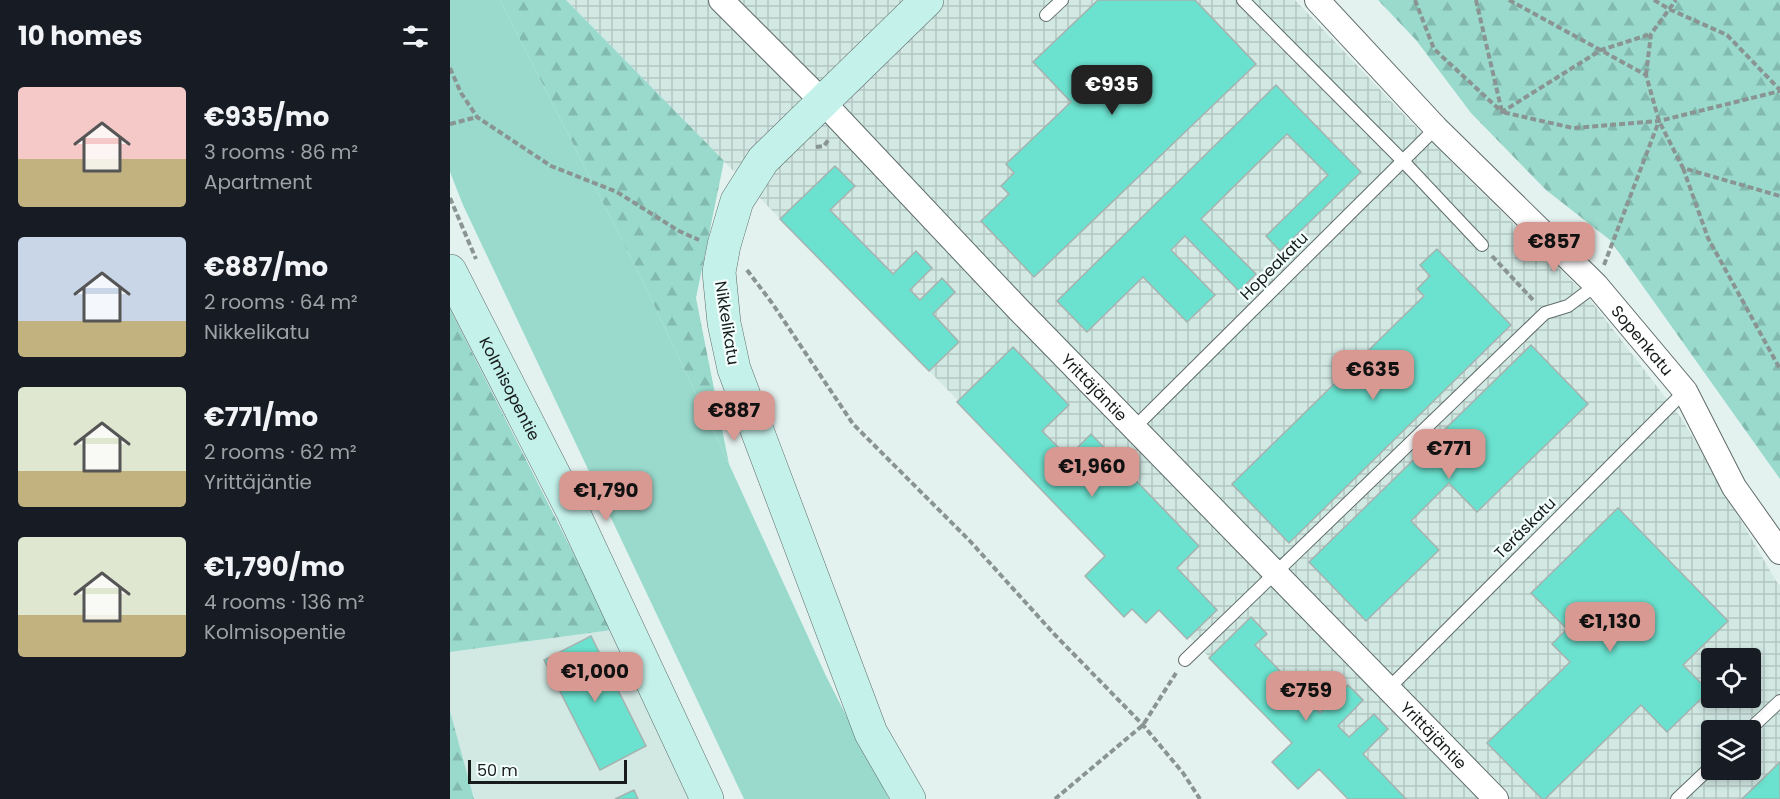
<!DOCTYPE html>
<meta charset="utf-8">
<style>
:root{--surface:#171b24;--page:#242831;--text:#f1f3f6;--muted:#9ea1a6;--accent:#d89992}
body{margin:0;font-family:Poppins,sans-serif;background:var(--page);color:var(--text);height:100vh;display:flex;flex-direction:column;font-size:22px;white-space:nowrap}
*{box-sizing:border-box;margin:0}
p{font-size:20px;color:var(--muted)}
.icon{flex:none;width:33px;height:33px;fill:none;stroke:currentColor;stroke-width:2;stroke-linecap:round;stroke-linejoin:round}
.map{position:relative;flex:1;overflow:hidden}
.drawer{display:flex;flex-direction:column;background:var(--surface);width:450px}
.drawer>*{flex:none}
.controls{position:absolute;left:1251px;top:648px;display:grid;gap:12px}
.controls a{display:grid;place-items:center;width:60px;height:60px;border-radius:6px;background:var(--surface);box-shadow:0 3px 9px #0003;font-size:30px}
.scale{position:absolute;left:18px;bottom:15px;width:159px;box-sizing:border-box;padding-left:6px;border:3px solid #171c1b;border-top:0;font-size:16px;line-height:21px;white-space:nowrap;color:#171c1b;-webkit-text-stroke:4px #f3fffc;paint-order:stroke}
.price{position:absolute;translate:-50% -51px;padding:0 14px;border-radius:12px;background:var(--accent);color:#111;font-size:20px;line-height:39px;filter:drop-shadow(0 2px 3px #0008)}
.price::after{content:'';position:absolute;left:50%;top:36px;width:18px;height:14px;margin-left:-9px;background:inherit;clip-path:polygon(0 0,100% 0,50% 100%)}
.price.active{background:#222;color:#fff}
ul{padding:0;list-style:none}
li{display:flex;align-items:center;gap:18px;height:150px;padding:0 18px}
li span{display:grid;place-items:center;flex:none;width:168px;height:120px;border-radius:6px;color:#555}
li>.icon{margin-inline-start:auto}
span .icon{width:72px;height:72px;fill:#fffc;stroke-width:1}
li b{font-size:26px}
h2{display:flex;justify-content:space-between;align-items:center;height:72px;padding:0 18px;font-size:26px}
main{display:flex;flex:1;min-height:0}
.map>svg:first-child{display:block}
</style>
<main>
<section class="drawer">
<h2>10 homes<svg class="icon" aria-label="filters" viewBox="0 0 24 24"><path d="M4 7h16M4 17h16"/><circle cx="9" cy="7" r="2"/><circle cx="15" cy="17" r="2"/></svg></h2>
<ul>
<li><span style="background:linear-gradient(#f6c9c9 60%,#c2b280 0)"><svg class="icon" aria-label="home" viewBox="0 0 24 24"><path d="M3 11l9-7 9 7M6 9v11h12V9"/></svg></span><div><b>€935/mo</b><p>3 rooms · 86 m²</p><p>Apartment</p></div></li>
<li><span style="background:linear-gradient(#c9d6e8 70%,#c2b280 0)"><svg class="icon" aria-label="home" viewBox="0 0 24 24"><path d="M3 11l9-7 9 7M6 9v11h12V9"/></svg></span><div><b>€887/mo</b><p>2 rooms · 64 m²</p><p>Nikkelikatu</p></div></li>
<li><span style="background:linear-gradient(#dfe7d0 70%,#c2b280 0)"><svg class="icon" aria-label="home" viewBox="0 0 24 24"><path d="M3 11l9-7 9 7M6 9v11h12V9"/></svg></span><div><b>€771/mo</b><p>2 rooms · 62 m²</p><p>Yrittäjäntie</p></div></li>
<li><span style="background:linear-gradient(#dfe7d0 65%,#c2b280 0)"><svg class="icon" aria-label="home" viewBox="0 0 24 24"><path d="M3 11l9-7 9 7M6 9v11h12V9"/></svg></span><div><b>€1,790/mo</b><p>4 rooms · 136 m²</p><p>Kolmisopentie</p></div></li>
</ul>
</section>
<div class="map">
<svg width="1330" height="799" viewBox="0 0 1330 799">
<defs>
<pattern id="industrial-grid" width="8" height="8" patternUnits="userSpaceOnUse" patternTransform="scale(1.5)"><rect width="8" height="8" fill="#d1e8e3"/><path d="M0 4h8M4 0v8" fill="none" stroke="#b3c6c2"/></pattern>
<pattern id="forest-firs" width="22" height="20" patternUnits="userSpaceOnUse" patternTransform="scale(1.5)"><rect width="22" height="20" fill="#99dacd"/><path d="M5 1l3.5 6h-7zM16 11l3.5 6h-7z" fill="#83baaf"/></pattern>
</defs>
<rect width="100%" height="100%" fill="#e4f2ef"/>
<path fill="#d1e8e3" d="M162,630l77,169h-215l-24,-88v-59z"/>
<path fill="url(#industrial-grid)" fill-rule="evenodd" d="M116,0h729l112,118 181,179 94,122 94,162 4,4v214h-432zM1262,658h38v40h-38zM1262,730h38v40h-38z"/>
<path fill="#99dacd" d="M0,0h50l146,288 83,176 97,212 63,123h-145l-281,-594 -13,-33z"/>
<path fill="url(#forest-firs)" d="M50,0h66l158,161 -28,137 33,166 -83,-176z
M928,0h402v479l-170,-239 -64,-50 -75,-77 -55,-73z
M0,309l162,321 -162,22z
M0,711l24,88h-24z"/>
<path fill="#6be2cf" stroke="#a5b3b0" stroke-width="1.5" d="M648,0h97l61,64 -222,213 -53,-56 28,-27 -8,-8 13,-13 -8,-9 65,-62 -38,-40z
M826,85l85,87 -81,79 -14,-15 62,-61 -41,-41 -86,85 55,55 -17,17 -54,-55 -14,14 44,45 -28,27 -44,-45 -56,55 -30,-31z
M385,166l20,20 -25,24 63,64 23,-23 16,17 -22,22 10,10 22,-22 13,14 -22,22 26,28 -30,29 -149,-152z
M987,249l74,76 -222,218 -57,-59 192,-188 -7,-7 13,-13 -10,-11z
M1081,345l57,59 -111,108 -28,-29 -38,38 28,29 -73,71 -57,-59z
M563,347l56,58 -27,26 26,26 23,-23 108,112 -22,22 40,42 -30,29 -28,-29 -13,13 -14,-14 -8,8 -39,-41 20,-20 -148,-154z
M1168,508l110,113 -45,44 26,26 -42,41 -26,-27 -96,94h-3l-55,-56 83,-81 -18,-18 15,-15 -36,-36z
M801,617l16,17 -12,11 65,68 28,-28 15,15 -25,26 11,11 25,-23 14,15 -25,25 43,45h-58l-29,-30 -21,20 -26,-27 20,-19 -83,-85z
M141,636l55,110 -46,24 -56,-110z
M1330,762v37h-38z
M184,790l4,9h-23z"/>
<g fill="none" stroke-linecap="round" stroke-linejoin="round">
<defs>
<path id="lane" d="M793,0l160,161 79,84
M596,15l16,-15
M684,428l302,-300
M735,660l360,-347 23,-7 28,-21
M939,688l296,-297
M1299,730l31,-29
M1227,799l35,-33"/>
<g id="street">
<path id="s1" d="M271,0l101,101 197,209 477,489"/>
<path id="s2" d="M867,0l119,128 160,157 89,106 49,96 46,65"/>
</g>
<g id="secondary">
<path id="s3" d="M0,271l123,241 134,287"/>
<path d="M459,799l-38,-66 -137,-364 -10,-46 -5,-51 5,-27 13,-44 26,-41 164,-160"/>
</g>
</defs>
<use href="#lane" stroke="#5f6c69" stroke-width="14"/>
<use href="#street" stroke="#5f6c69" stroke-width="26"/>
<use href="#secondary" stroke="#5f6c69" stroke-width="34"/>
<path stroke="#8a9492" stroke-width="4" stroke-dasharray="6 3" stroke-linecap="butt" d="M965,0l19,49 68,63 99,-62 50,-16
M1026,0l26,112 71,16 86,-7 121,-30
M1059,0l137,75 13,46 24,47 97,28
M1204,0l15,9 58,26 53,55
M0,68l11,25 16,24 74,49 66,26 62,39 20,9
M1196,75l5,-41 25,-34
M0,124l27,-7
M366,147l8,-1 5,-7
M1233,168l25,70 72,131
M0,198l26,61
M1042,256l42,45
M1154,265l55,-144
M297,270l25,33 81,121 116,116 86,95 88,90 40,48 17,26
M605,799l88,-74 33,-52"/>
<use href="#lane" stroke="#fff" stroke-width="12"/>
<use href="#street" stroke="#fff" stroke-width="24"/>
<use href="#secondary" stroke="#c5f1eb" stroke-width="33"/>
</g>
<g text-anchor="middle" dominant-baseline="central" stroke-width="4.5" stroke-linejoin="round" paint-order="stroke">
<g font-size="16" fill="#171c1b" stroke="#f3fffc">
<text transform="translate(824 266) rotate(-45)">Hopeakatu</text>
<text transform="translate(277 323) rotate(81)">Nikkelikatu</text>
<text stroke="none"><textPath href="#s2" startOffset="471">Sopenkatu</textPath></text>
<text stroke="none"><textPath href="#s3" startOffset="132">Kolmisopentie</textPath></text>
<text stroke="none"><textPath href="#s1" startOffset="538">Yrittäjäntie</textPath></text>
<text transform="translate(1075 528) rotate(-45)">Teräskatu</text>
<text stroke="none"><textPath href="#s1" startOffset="1024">Yrittäjäntie</textPath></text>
</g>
</g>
</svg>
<div class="controls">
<a><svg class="icon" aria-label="locate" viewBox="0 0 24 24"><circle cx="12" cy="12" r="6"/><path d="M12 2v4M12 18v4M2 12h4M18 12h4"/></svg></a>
<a><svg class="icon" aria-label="layers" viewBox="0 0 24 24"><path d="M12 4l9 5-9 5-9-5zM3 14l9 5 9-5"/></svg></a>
</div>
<div class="scale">50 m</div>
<b class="price active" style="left:662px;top:116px">€935</b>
<b class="price" style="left:1104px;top:273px">€857</b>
<b class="price" style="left:923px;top:401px">€635</b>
<b class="price" style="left:284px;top:442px">€887</b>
<b class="price" style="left:999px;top:480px">€771</b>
<b class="price" style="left:642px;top:498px">€1,960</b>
<b class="price" style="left:156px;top:522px">€1,790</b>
<b class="price" style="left:1160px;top:653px">€1,130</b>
<b class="price" style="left:145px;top:703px">€1,000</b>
<b class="price" style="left:856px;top:722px">€759</b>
</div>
</main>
